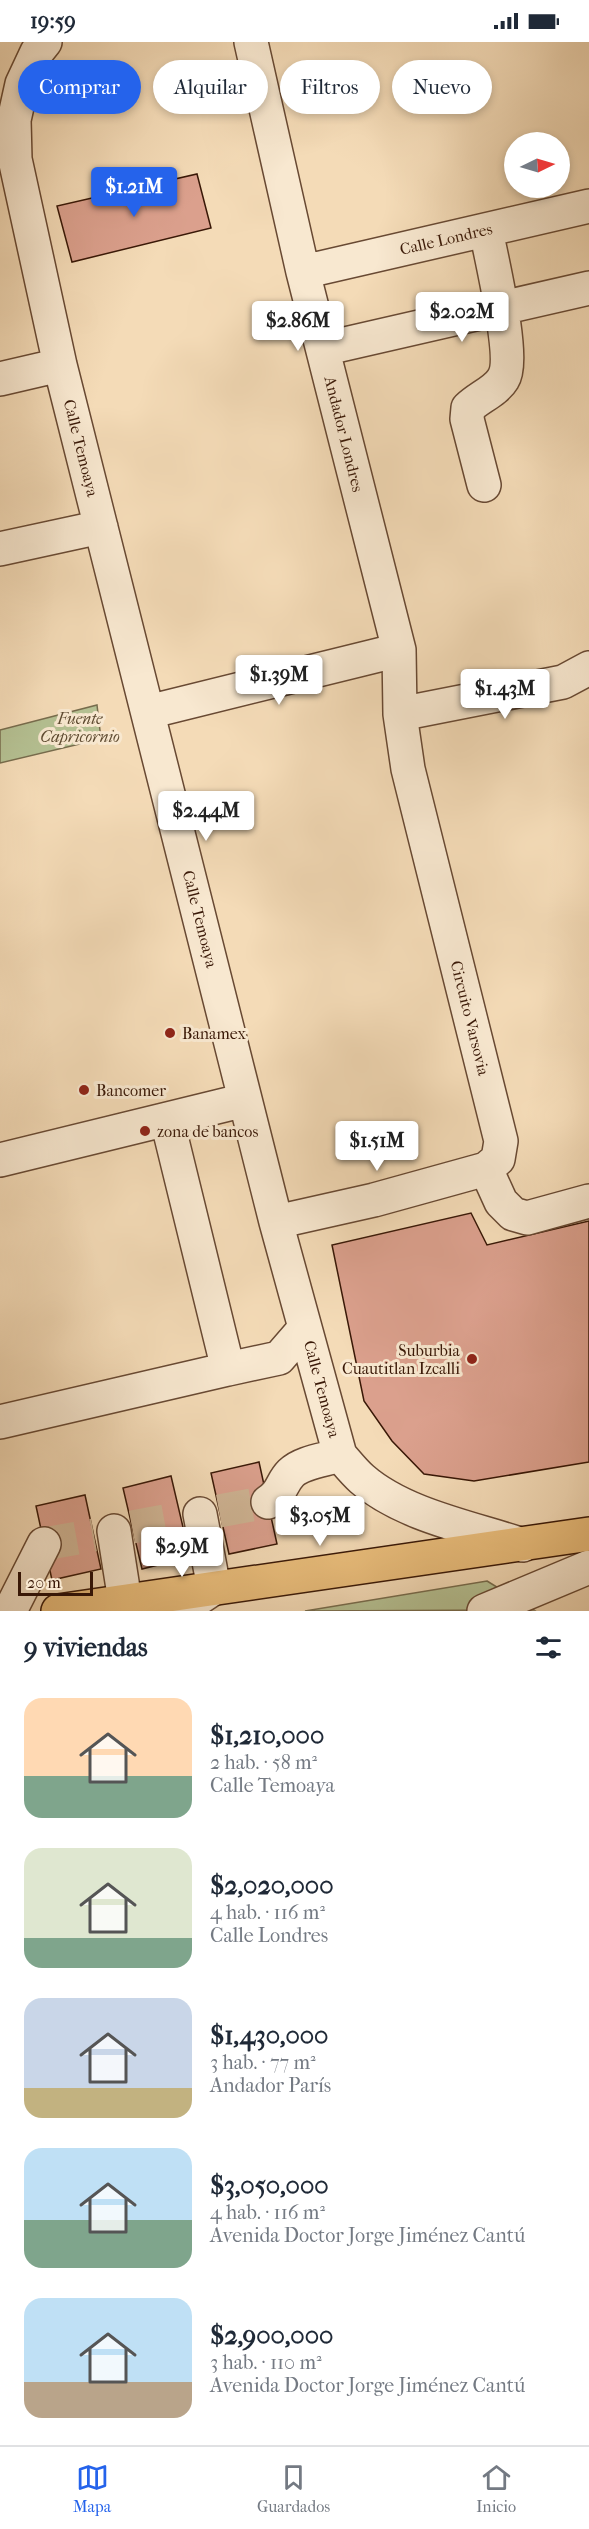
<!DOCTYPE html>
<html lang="es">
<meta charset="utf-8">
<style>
:root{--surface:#fff;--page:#f2f2f3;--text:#1f2937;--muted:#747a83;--line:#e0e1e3;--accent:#2563eb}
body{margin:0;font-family:"IM FELL French Canon",serif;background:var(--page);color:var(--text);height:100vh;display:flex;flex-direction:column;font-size:22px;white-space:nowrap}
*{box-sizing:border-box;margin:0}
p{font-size:20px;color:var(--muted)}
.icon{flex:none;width:33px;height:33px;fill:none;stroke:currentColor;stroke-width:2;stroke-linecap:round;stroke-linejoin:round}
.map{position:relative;height:1569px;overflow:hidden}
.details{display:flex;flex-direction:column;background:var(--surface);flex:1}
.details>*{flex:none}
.guide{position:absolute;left:18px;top:18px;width:554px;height:54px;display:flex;gap:12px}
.needle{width:39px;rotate:85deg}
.tools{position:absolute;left:504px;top:90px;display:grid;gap:12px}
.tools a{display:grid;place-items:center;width:66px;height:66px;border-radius:50%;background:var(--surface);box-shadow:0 3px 9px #0003;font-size:30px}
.scale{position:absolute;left:18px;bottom:15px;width:75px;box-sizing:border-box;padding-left:6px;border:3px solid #391807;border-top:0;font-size:16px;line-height:21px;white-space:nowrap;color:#391807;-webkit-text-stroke:4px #f8e8d0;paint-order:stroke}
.price{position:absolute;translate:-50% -51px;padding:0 14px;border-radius:6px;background:#fff;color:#222;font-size:20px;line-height:39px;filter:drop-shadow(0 2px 3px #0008)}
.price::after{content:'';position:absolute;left:50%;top:36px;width:18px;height:14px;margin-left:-9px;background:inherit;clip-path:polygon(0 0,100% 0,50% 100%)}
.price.selected{background:var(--accent);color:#fff}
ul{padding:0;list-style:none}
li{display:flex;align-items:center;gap:18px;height:150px;padding:0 24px}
li span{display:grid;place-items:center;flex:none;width:168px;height:120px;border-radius:18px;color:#555}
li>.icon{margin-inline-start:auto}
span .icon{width:72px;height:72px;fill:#fffc;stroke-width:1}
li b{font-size:26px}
h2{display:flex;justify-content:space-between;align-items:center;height:72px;padding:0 24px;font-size:26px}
.chip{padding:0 21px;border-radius:27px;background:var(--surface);box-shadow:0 3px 9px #0003;font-size:21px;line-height:54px}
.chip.selected{background:var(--accent);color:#fff}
.status{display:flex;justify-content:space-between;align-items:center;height:42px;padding:0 30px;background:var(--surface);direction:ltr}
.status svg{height:16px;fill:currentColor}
.menu{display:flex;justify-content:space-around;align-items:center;height:84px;border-top:2px solid var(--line);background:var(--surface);font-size:16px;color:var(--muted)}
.menu a{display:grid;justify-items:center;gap:3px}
.menu .selected{color:var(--accent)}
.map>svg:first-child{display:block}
</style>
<div class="status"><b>19:59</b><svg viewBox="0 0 49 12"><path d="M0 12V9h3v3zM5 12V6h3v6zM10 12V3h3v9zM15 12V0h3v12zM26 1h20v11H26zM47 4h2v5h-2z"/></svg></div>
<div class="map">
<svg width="589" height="1569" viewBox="0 0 589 1569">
<rect width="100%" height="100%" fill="#f4dbb7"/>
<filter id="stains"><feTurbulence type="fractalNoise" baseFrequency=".00333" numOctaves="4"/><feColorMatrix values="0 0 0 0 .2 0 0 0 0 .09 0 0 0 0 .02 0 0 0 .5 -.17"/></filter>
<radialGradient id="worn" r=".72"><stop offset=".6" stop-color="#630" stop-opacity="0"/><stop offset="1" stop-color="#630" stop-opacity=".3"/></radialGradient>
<path fill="#b5c193" stroke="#776c4d" stroke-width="1.5" d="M97,663l4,34 -101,24v-33z
M487,1539l47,29 -229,1z"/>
<path fill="#dba08d" stroke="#391807" stroke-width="1.5" d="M197,132l14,54 -139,34 -15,-56z
M471,1171l16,32 102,-24v241l-115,19 -50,-7 -32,-33 -28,-40 -32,-156z
M259,1420l18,82 -48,10 -18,-81z
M171,1434l19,81 -48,12 -19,-81z
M85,1453l16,74 -49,11 -16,-74z"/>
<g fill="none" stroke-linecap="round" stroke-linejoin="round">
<path stroke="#cfb494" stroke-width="33" stroke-dasharray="33 16" stroke-linecap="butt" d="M219,1469l49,-9
M132,1485l48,-9
M44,1502l50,-9"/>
<defs>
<path id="minor" d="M45,0l-8,10 -15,32 -8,36 1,39 45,206 216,857 64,233c7,8 14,17 22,24 41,36 110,49 161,66
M251,0l52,230 96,378 1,64 8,55 93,372 -3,18 -12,10 -112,31 -98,22
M303,230l286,-66
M323,307l266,-61
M0,337l60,-14
M484,443l-17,-66 1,-11c10,-10 28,-17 35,-29 13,-20 -12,-122 -17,-149
M0,507l101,-22
M148,670l251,-62
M400,672l163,-32 26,-14
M0,1118l245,-60
M486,1127l15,33 12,12 14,4 62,-17
M228,1327l51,-11 26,-30
M0,1380l228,-53 -61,-249
M268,1460c15,-10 13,-19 23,-29 11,-11 34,-13 49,-18
M114,1489l11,70
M10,1569l34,-67
M179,1569l35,-23 -14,-74
M484,1569l105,-44"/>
<path id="major" d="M58,1569l531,-77"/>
</defs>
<use href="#minor" stroke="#684933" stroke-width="36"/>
<use href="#major" stroke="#391807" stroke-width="36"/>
<use href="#minor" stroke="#f8e8d0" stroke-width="33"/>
<use href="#major" stroke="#eabe7c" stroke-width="33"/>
</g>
<g fill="#8f2418" stroke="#f8e8d0" stroke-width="2">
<circle cx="170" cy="991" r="6"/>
<circle cx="84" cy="1048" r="6"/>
<circle cx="145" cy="1089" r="6"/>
<circle cx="472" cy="1317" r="6"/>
</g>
<g text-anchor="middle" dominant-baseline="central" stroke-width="6" stroke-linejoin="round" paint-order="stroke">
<g font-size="16" fill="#391807" stroke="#f8e8d0">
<text transform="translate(446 197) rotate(-13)">Calle Londres</text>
<text transform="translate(344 392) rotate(76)">Andador Londres</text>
<text transform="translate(81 406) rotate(76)">Calle Temoaya</text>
<text transform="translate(200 877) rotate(76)">Calle Temoaya</text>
<text transform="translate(470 976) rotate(76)">Circuito Varsovia</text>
<text transform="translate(322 1347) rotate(75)">Calle Temoaya</text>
</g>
<g font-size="16" font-style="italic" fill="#5e4b31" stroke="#f8e8d0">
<text x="80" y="676">Fuente<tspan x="80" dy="18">Capricornio</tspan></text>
</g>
<g font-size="16" fill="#391807" stroke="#f8e8d0" text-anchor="start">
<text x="182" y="991">Banamex</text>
<text x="96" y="1048">Bancomer</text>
<text x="157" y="1089">zona de bancos</text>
<text x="460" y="1308" text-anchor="end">Suburbia<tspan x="460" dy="18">Cuautitlan Izcalli</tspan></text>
</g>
</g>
<rect width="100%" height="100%" filter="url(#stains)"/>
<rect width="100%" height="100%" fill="url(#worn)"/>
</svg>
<div class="tools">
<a><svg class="needle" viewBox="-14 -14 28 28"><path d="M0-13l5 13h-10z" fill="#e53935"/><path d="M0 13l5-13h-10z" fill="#747a83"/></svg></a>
</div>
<div class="scale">20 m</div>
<b class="price selected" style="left:134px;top:176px">$1.21M</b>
<b class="price" style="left:462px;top:301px">$2.02M</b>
<b class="price" style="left:298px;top:310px">$2.86M</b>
<b class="price" style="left:279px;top:664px">$1.39M</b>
<b class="price" style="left:505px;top:678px">$1.43M</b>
<b class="price" style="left:206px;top:800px">$2.44M</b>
<b class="price" style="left:377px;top:1130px">$1.51M</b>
<b class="price" style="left:320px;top:1505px">$3.05M</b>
<b class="price" style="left:182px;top:1536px">$2.9M</b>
<div class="guide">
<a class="chip selected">Comprar</a>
<a class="chip">Alquilar</a>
<a class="chip">Filtros</a>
<a class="chip">Nuevo</a>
</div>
</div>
<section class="details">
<h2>9 viviendas<svg class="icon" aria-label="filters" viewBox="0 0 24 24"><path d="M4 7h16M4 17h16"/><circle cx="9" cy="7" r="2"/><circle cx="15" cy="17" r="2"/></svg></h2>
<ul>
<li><span style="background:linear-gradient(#ffd9b3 65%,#7fa58c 0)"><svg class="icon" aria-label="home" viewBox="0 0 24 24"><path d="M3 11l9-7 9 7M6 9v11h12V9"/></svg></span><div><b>$1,210,000</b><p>2 hab. · 58 m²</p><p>Calle Temoaya</p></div></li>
<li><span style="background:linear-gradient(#dfe7d0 75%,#7fa58c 0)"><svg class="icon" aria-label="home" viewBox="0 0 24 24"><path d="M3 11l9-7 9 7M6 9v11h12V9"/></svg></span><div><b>$2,020,000</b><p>4 hab. · 116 m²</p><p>Calle Londres</p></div></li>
<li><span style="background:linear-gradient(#c9d6e8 75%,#c2b280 0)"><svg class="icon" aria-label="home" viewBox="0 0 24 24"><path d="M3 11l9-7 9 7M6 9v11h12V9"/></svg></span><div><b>$1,430,000</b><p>3 hab. · 77 m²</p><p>Andador París</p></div></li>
<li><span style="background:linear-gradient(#bfe0f5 60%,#7fa58c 0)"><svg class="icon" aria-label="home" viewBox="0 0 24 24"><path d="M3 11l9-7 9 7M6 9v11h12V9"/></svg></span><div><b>$3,050,000</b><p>4 hab. · 116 m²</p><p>Avenida Doctor Jorge Jiménez Cantú</p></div></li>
<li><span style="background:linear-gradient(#bfe0f5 70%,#b9a48a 0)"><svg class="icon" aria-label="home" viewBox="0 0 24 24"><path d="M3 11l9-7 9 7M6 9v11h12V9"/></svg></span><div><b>$2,900,000</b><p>3 hab. · 110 m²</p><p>Avenida Doctor Jorge Jiménez Cantú</p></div></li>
</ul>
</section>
<nav class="menu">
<a class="selected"><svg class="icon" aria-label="map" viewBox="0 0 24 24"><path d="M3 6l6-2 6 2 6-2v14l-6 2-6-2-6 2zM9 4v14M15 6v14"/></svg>Mapa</a>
<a><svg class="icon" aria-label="saved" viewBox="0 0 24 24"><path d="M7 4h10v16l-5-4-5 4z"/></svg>Guardados</a>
<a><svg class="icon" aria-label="home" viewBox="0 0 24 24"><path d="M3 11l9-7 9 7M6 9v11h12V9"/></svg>Inicio</a>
</nav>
